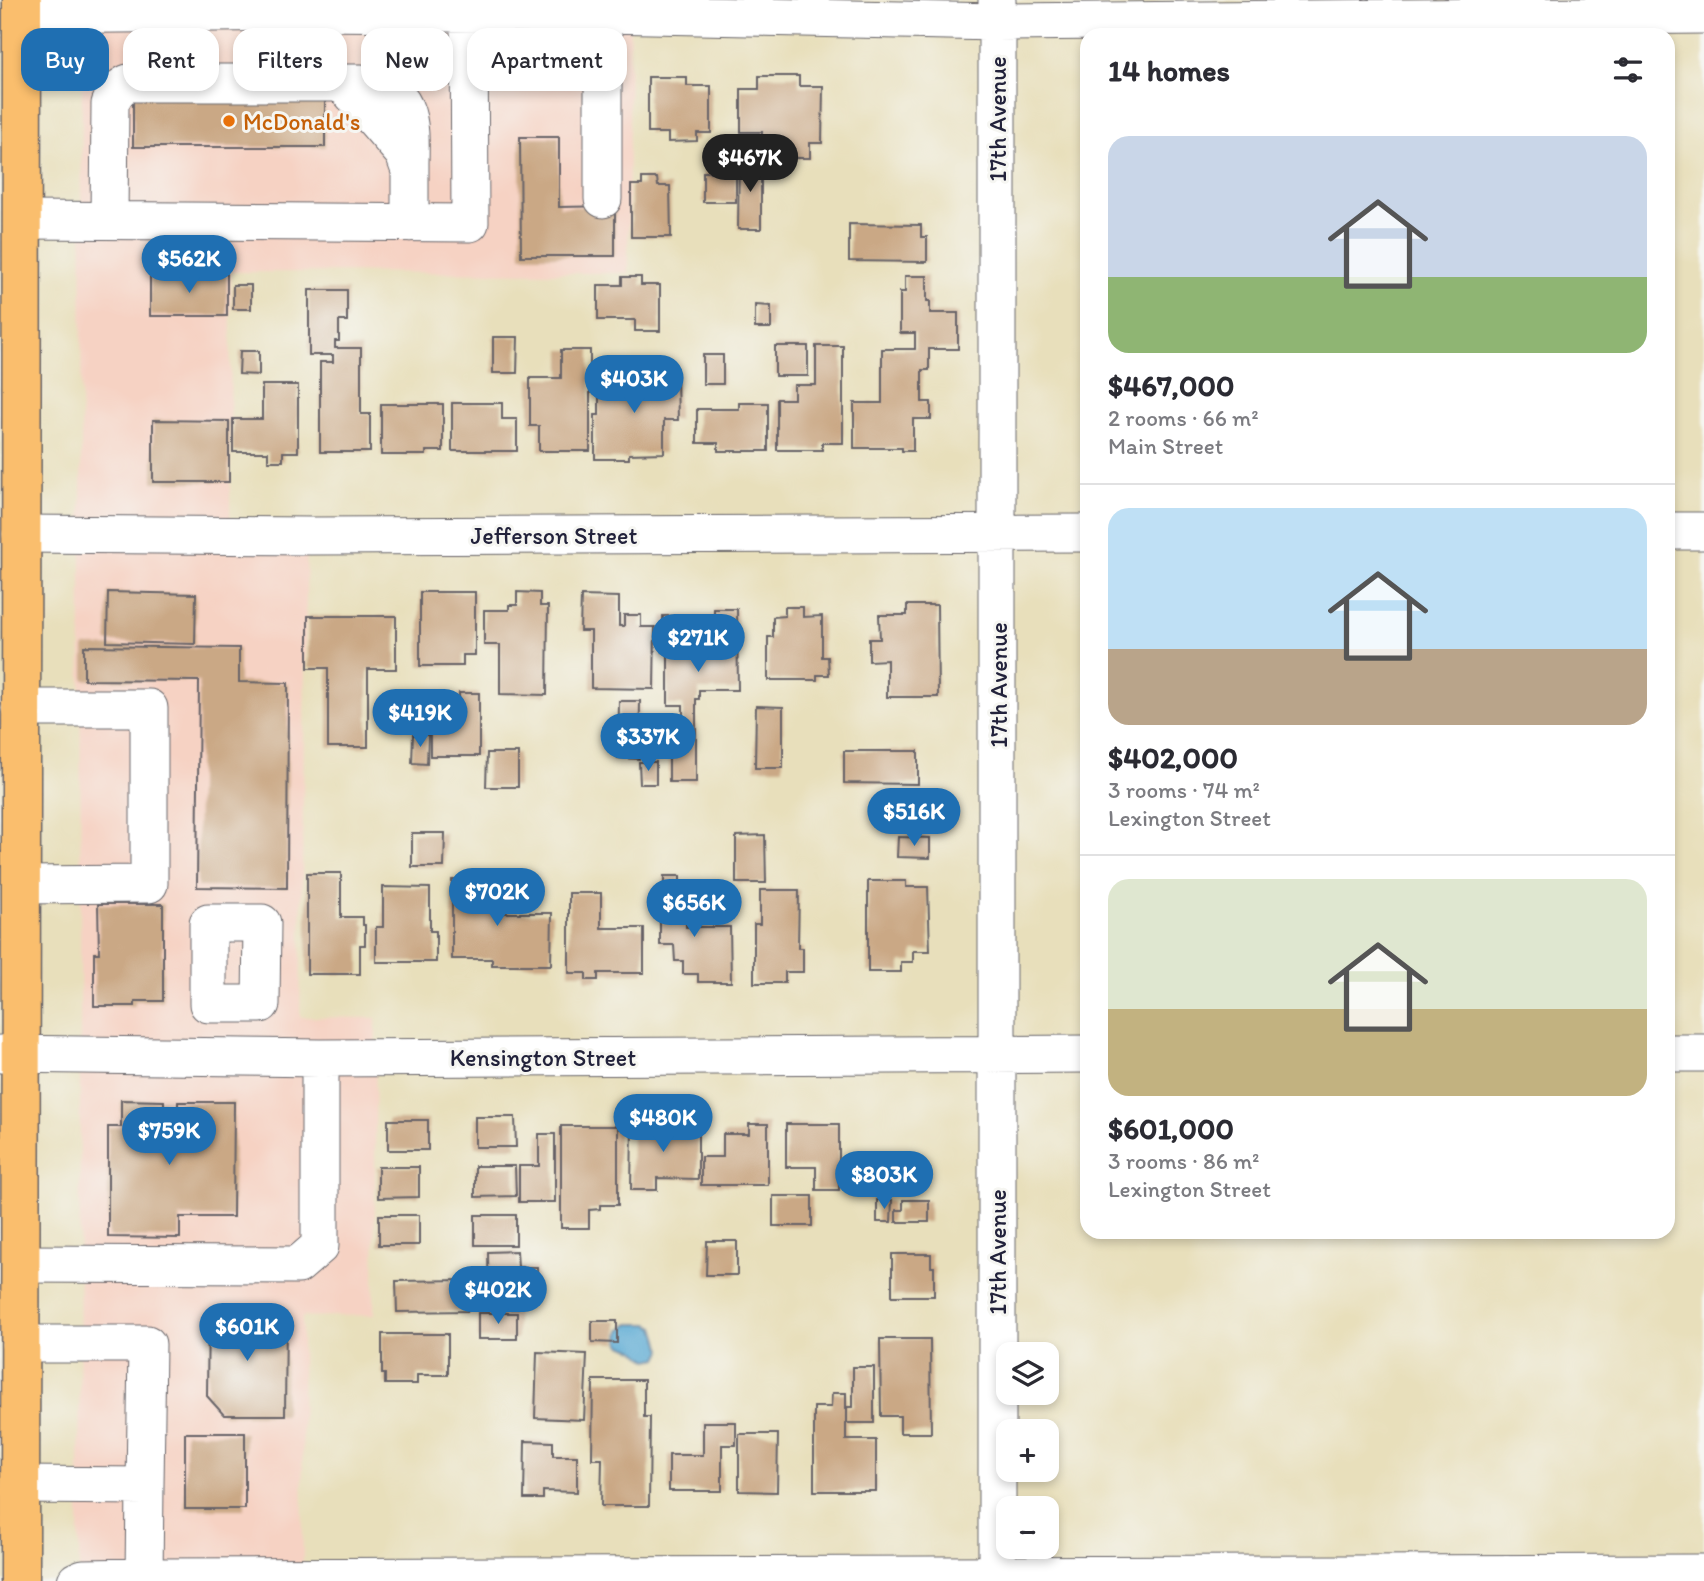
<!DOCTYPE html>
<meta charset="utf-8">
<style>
:root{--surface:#fff;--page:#f2f2f3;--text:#2b2b33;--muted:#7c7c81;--line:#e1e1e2;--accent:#1f6fb2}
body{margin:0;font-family:Itim,sans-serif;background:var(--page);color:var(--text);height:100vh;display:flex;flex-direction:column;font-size:26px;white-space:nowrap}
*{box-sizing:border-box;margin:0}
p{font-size:23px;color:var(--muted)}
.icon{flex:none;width:38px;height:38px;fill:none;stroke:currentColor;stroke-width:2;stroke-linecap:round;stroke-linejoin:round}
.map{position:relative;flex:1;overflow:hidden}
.details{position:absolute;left:1080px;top:28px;width:595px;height:1211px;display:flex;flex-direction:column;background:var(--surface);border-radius:21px;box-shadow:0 4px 10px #0003}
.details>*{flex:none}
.banner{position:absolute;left:21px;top:28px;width:665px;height:63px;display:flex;gap:14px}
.controls{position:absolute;left:996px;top:1342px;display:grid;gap:14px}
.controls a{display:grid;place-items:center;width:63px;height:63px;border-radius:14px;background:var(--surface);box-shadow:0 4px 10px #0003;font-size:35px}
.price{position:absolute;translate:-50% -60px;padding:0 16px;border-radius:24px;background:var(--accent);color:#fff;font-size:23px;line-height:46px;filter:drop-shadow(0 2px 4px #0008)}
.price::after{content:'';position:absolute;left:50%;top:42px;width:21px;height:16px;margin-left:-10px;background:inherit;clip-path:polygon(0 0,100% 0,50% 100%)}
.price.on{background:#222;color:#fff}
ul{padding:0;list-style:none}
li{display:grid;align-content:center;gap:14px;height:371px;padding:0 28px}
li+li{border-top:2px solid var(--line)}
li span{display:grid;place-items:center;height:217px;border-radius:21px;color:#555}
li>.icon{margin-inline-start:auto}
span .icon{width:126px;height:126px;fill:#fffc;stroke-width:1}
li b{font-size:30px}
h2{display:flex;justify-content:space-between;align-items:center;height:84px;padding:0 28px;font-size:30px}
.chip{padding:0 24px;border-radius:21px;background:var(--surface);box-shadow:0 4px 10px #0003;font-size:24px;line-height:63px}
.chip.on{background:var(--accent);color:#fff}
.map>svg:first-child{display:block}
</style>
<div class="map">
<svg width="1704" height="1581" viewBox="0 0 1704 1581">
<rect width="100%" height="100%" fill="#f6f6f2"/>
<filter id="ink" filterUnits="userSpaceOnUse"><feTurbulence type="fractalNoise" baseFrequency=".0143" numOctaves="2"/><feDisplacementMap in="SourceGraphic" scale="14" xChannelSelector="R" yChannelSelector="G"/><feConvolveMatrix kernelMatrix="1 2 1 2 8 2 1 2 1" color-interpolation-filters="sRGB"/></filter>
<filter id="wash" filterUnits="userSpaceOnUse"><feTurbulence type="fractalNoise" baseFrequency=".00686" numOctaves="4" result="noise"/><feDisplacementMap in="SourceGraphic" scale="28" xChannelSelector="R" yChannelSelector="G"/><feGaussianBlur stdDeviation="1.57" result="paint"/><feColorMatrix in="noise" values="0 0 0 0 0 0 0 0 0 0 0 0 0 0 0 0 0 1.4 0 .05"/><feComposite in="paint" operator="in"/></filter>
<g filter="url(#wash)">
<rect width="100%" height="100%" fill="#e8dfbb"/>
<path fill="#f6d2c3" d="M82,0l548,14 -2,259 -397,-1 -1,258h77l-7,487 76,1 -2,297 -72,2 1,264h-224z"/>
<path fill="#59a9d3" stroke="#3e6687" stroke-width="2" d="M628,1324h21l6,3 7,23 -4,8 -10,2 -13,-10 -14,-5 -2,-7 1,-7z"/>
<g id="blocks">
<path fill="#caa885" d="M759,76h40v10h24l-1,57h-12v15h-49l1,-26h-21v-43h18z
M648,77h39v9h24v47h-14v8l-29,1v-9h-20z
M325,89v58h-192v-51z
M520,137h39v70l56,-1v50h-94z
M739,158h22v71h-23z
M703,172h33v30h-33z
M642,178h15l1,8h12l1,51h-40v-52h11z
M849,224l72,1v12h6v25l-78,-1z
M150,274h77v42h-77z
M905,276h22v25h3v12h28v36h-29v21h-7v32h9v17h-18v32h-11v-3h-48v-45h28v-54h33v-16h-15v-41h5z
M622,277h19v8h19v46h-25v-11h-37v-35h24z
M233,285h18v24h-18z
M309,290h38v31h-8v20h-4v7h26v66h9v38h-50v-90h13v-7h-24z
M755,305l16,1v22h-16z
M493,337h25l-1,36h-24z
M775,346h33v30h-33z
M816,346h27v97h-21v7h-45v-51h17v-14h22z
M561,350h29v101h-51v-25h-9v-48h31z
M240,351h19v24l-20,-1z
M703,355h20v29h-20z
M599,376h78l1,44h-14v33l-35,1v5h-34v-44h4z
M262,385h36v67h-15v9h-15v-9h-35v-33h29z
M452,403h50v16h15v32h-65z
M739,403h29v48h-50v-8h-21v-34h42z
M381,404h62v47h-17v4h-45z
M153,420l76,1v61h-76z
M108,592l88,2 -1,50 -88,-2z
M420,592h55v63h-12v11h-43z
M517,592l23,1v13h8l-1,89 -47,-1v-49h-16v-35h25v-5h8z
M581,596l38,1v29h5v-11h17v12h14l-1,62 -63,-1v-57h-11z
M907,605h30l1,92h-51v-37l-18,1v-22h11l-1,-24h28z
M785,607h18v10l19,-1v41h6l1,18h-12v5h-49v-43h5v-20l12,-1z
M714,609h23l1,81h-39v9h-3v83h-27v-32h14v-45h-15v-53h-5v-36h51z
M308,616h88v53h-28v78h-40v-79h-20z
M84,646l155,2v34l49,1 -1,205 -90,-1 2,-206 -115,-1z
M459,693h20v63h-49v-45h29z
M619,701h21l-1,58 -21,-1z
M756,706l27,1v61h-28z
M413,735h15l-1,29 -15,-1z
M844,751h74v33l-74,-1z
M487,753h31v34h-32z
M639,762h17v22h-16z
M412,833h33l-1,34h-32z
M765,835l1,48h-30v-47z
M898,837l32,1v20l-33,-1z
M307,873h34v44h22v8h2v20h-5v29h-53z
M664,876h16v23h6v28h44l1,55h-33v-8h-15v-13h-8l-1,-16h-14v-44h4z
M452,880h47v33h53l-1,52h-59v-6h-40z
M868,881h38v6h22l2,64h-17v11h-12v10h-33z
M383,887l47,1v43h6v31h-60v-35h7z
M760,890h39l-1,58h5v24h-18v11h-31v-59h6z
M569,893h32v35h43v45h-46v7h-12v-7h-17z
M98,904h65v97h-28v5h-41v-53h5z
M121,1100l43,1v6h14v-5h56l-1,115h-53v21l-72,-1v-110h13z
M475,1117h40l1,30h-41z
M388,1120h40v30h-40z
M749,1124h19v61h-67v-28h22v-23h26z
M786,1124h53v66h-23v-23h-30z
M632,1125h66v54l-41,-1v12h-26z
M561,1126h57v79h-18v4l-11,1v18h-28z
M539,1134h16v68h-36v-36h20z
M475,1166h40l1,30 -41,1z
M378,1167h41v30l-41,1z
M773,1196h39v30h-39z
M877,1200h15l-1,22h-14z
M903,1200h26v22h-33v-12h7z
M379,1215h40v30h-40z
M475,1215h41v30h-41z
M707,1241h30v34h-31z
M517,1251l1,16h19l1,30h-20v12h-29l-1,-57z
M892,1254h39v13h3v29h-42z
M467,1280l1,31 -71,1 -1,-31z
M208,1313h78l-1,102h-61l-17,-19z
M478,1313h39v26h-39z
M592,1321h25v22l-25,-1z
M382,1334h66v41h-31v9h-32v-10h-3z
M880,1339h50l1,94h-31v-17h-19z
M537,1352l50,2 -3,66 -49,-2z
M853,1367h21v56h-27v-16h6z
M593,1380h51v37h6l-1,89h-48l1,-47h-10z
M832,1393h14v47h30v51h-62v-84h17z
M703,1422h33v23h-14v46h-53v-36h34z
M185,1433h60v76h-60z
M739,1434h39l-1,58 -38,-1z
M525,1441l28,1v14h24v36l-34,-1v8h-19z"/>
</g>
</g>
<g filter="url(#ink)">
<use href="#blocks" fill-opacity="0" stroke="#676468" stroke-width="2"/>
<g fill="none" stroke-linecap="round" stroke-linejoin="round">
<defs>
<path id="minor" d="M603,14v185
M22,15l283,-3 298,2 394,8 707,-7
M337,83l10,5 57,66 6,17
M23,220l447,3 -1,-209
M109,220l1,-116c4,-10 8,-16 18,-21h232c52,4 51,38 50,80 0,20 0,40 0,60
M1668,531h36
M21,534l290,2 776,-3
M20,708h129v176l-128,1
M208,923h54l-1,81h-53z
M1668,1053h36
M0,1054l320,4 767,-4
M21,1264l277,1 22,-19v-188
M20,1344h127l-2,142 -125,-1
M144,1577l1,-91
M76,1581l7,-3 61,-1 1560,-4
M997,1581v-1581"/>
<path id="major" d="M20,1581l2,-1581"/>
</defs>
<use href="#minor" stroke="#676468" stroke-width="39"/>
<use href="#major" stroke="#676468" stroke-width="41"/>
<use href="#minor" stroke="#fff" stroke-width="37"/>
<use href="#major" stroke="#fabe6d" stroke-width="38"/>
</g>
</g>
<circle fill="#e8710a" stroke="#f6f6f2" stroke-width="2.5" cx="229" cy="121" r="7"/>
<g text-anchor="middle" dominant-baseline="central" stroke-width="6" stroke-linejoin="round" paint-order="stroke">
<g font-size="24" fill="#22223b" stroke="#f6f6f2">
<text transform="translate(997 119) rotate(-90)">17th Avenue</text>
<text x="554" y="535">Jefferson Street</text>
<text transform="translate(998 685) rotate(-90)">17th Avenue</text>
<text x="543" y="1057">Kensington Street</text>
<text transform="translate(997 1252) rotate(-90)">17th Avenue</text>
</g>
<g font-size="24" fill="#c56008" stroke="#f6f6f2" text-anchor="start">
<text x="243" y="121">McDonald's</text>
</g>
</g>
</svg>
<div class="controls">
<a><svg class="icon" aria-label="layers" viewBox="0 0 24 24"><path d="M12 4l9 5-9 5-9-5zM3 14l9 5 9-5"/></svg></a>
<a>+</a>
<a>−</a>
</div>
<b class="price on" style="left:750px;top:194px">$467K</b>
<b class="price" style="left:189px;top:295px">$562K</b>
<b class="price" style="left:634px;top:415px">$403K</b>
<b class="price" style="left:698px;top:674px">$271K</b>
<b class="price" style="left:420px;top:749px">$419K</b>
<b class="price" style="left:648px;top:773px">$337K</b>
<b class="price" style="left:914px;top:848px">$516K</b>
<b class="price" style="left:497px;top:928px">$702K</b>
<b class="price" style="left:694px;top:939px">$656K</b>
<b class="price" style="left:663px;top:1154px">$480K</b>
<b class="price" style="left:169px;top:1167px">$759K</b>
<b class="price" style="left:884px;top:1211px">$803K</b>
<b class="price" style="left:498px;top:1326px">$402K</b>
<b class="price" style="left:247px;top:1363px">$601K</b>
<div class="banner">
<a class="chip on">Buy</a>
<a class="chip">Rent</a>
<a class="chip">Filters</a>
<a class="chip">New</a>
<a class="chip">Apartment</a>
</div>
<section class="details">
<h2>14 homes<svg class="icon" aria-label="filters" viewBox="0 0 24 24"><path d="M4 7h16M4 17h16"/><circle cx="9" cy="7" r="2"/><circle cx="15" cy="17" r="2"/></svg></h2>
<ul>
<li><span style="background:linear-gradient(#c9d6e8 65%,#8fb573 0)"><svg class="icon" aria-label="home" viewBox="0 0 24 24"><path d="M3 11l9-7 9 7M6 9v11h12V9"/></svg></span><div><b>$467,000</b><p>2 rooms · 66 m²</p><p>Main Street</p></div></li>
<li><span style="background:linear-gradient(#bfe0f5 65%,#b9a48a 0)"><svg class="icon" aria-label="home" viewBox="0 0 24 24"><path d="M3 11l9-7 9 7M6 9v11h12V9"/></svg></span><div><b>$402,000</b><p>3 rooms · 74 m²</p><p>Lexington Street</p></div></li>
<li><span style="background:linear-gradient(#dfe7d0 60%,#c2b280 0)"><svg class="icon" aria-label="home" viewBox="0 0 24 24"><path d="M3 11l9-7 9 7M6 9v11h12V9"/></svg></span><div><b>$601,000</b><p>3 rooms · 86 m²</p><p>Lexington Street</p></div></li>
</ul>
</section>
</div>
